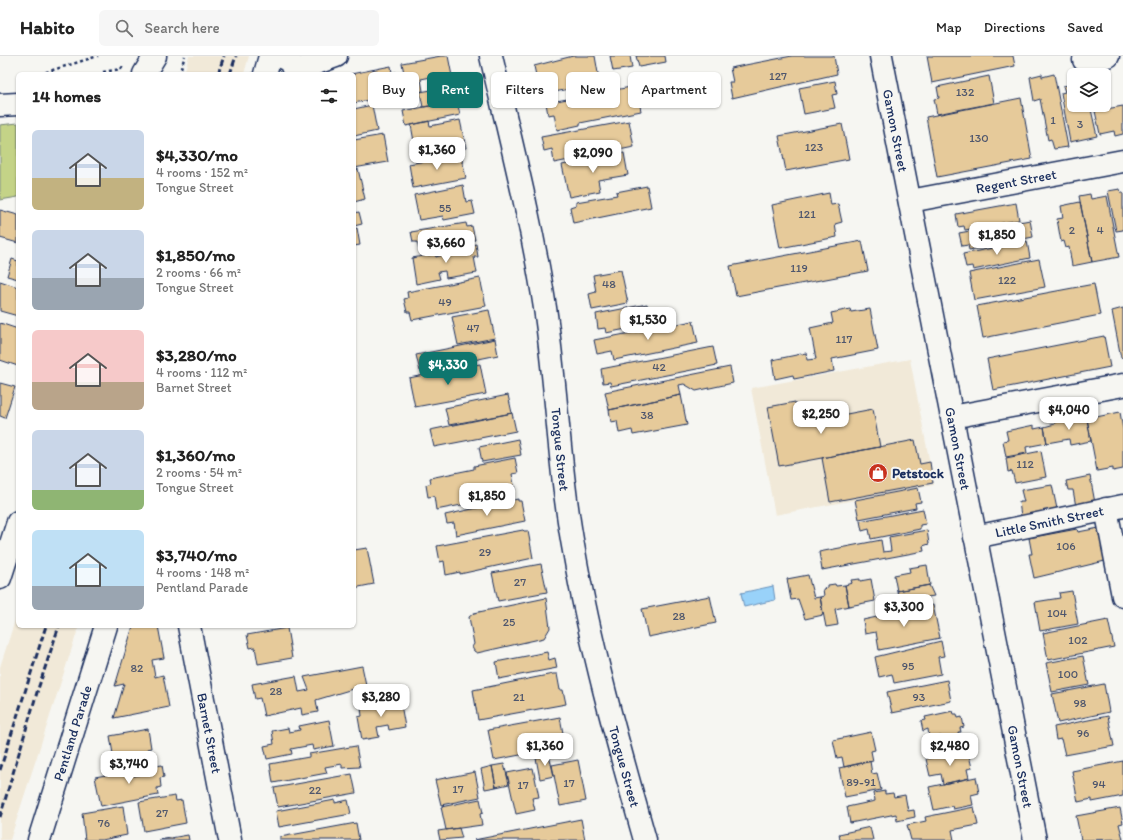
<!DOCTYPE html>
<meta charset="utf-8">
<style>
:root{--surface:#fff;--page:#f6f6f6;--text:#222;--muted:#767676;--line:#e0e0e0;--accent:#0f766e}
body{margin:0;font-family:Itim,sans-serif;background:var(--page);color:var(--text);height:100vh;display:flex;flex-direction:column;font-size:15px;white-space:nowrap}
*{box-sizing:border-box;margin:0}
p{font-size:13px;color:var(--muted)}
.icon{flex:none;width:22px;height:22px;fill:none;stroke:currentColor;stroke-width:2;stroke-linecap:round;stroke-linejoin:round}
.map{position:relative;flex:1;overflow:hidden}
.drawer{position:absolute;left:16px;top:16px;width:340px;height:556px;display:flex;flex-direction:column;background:var(--surface);border-radius:6px;box-shadow:0 1px 3px #0004}
.drawer>*{flex:none}
.hud{position:absolute;left:368px;top:16px;width:380px;height:36px;display:flex;gap:8px}
.fabs{position:absolute;left:1067px;top:12px;display:grid;gap:8px}
.fabs a{display:grid;place-items:center;width:44px;height:44px;border-radius:6px;background:var(--surface);box-shadow:0 1px 3px #0004;font-size:20px}
.price{position:absolute;translate:-50% -34px;padding:0 9px;border-radius:8px;background:#fff;color:#222;font-size:13px;line-height:26px;filter:drop-shadow(0 1px 2px #0008)}
.price::after{content:'';position:absolute;left:50%;top:24px;width:12px;height:9px;margin-left:-6px;background:inherit;clip-path:polygon(0 0,100% 0,50% 100%)}
.price.selected{background:var(--accent);color:#fff}
ul{padding:0;list-style:none}
li{display:flex;align-items:center;gap:12px;height:100px;padding:0 16px}
li span{display:grid;place-items:center;flex:none;width:112px;height:80px;border-radius:6px;color:#555}
li>.icon{margin-inline-start:auto}
span .icon{width:48px;height:48px;fill:#fffc;stroke-width:1}
li b{font-size:17px}
h2{display:flex;justify-content:space-between;align-items:center;height:48px;padding:0 16px;font-size:17px}
.pill{padding:0 14px;border-radius:6px;background:var(--surface);box-shadow:0 1px 3px #0004;font-size:14px;line-height:36px}
.pill.selected{background:var(--accent);color:#fff}
header{display:flex;align-items:center;gap:24px;box-sizing:border-box;height:56px;padding:0 20px;background:var(--surface);border-bottom:1px solid var(--line)}
header strong{font-size:19px}
nav{display:flex;gap:22px;margin-inline-start:auto;font-size:14px}
.search{width:280px;height:36px;background:var(--page);display:flex;align-items:center;gap:10px;box-sizing:border-box;padding:0 14px;border-radius:6px;color:var(--muted);font-size:15px}
.map>svg:first-child{display:block}
</style>
<header>
<strong>Habito</strong>
<div class="search"><svg class="icon" aria-label="search" viewBox="0 0 24 24"><circle cx="10" cy="10" r="6"/><path d="M15 15l6 6"/></svg>Search here</div>
<nav><a>Map</a><a>Directions</a><a>Saved</a></nav>
</header>
<div class="map">
<svg width="1123" height="784" viewBox="0 0 1123 784">
<rect width="100%" height="100%" fill="#f6f6f2"/>
<filter id="ink" filterUnits="userSpaceOnUse"><feTurbulence type="fractalNoise" baseFrequency=".025" numOctaves="2"/><feDisplacementMap in="SourceGraphic" scale="8" xChannelSelector="R" yChannelSelector="G"/><feConvolveMatrix kernelMatrix="1 2 1 2 8 2 1 2 1" color-interpolation-filters="sRGB"/></filter>
<g filter="url(#ink)">
<path fill="#f1e9d8" d="M189,0h60l-5,18h-60z
M910,303l24,126 -159,30 -24,-127z
M18,555v15h61l-69,214h-10v-173z"/>
<path fill="#c4d387" stroke="#708172" d="M18,67v74l-18,3v-75z"/>
<path fill="#99d2f9" stroke="#6791bb" d="M773,530l2,14 -31,7 -3,-14z"/>
<path fill="#e6ca9a" stroke="#1b2f5e" d="M441,0h7l6,30 -20,4 -3,-13 -10,2 2,12 -15,3 -6,-31z
M573,0h22l4,23 -26,5 1,4 -34,7 -6,-29z
M610,0h20l2,12 -19,3z
M636,0h29l1,6 -27,5z
M792,0h42l3,18 -105,24 -3,-16h4l-3,-14z
M927,0h86l2,10 -83,17z
M391,10l1,7 4,-1 4,22 -46,9v-29h-3z
M1042,18v3l12,-3 14,73 -14,2 -3,-10 -3,1 -8,-41 -6,2 -4,-24z
M989,20l5,27 -57,11 -3,-15 5,-1 -2,-11z
M835,25l2,13 -5,1 3,13 -31,6 -5,-26z
M1074,28v21h16l7,31 -27,6 -9,-49 4,-1 -2,-6z
M454,30l3,15 -34,6 -3,-15z
M636,30l5,25 -61,12v2l-23,5 -3,-16 -6,1 -2,-12z
M1021,42l11,61 -95,18 -11,-60z
M457,45l3,14 -54,11 -3,-15z
M372,49l5,26 -23,5v-27z
M1123,50v28l-8,2 -1,-5 -14,3 -5,-23z
M460,64l6,28 -49,10 -6,-33 18,-4 1,5z
M629,65l5,26 -80,16 -2,-14 -8,2 -3,-14z
M842,68l7,35 -63,12 -7,-35z
M383,79l5,27 -34,6v-28z
M624,97l4,22 -30,5 2,11 -31,6 -7,-32z
M461,98l5,24 -53,10 -4,-24z
M358,113l7,30 -11,3v-32z
M463,129l3,17 6,-1 3,13 -31,6 -1,-4 -24,4 -5,-25z
M647,130l4,21 -78,16 -3,-16 6,-2v-3l41,-7 -1,-3z
M1120,133l1,4h2v37l-7,1 -8,-40z
M829,137l2,12 7,-1 4,18 -7,2 2,13 -57,11 -8,-43z
M1090,138l1,5 16,-3 12,61 -27,5 -13,-66z
M1080,146l12,60 -20,4 -3,-19 -3,1 -2,-7 -3,1 -4,-23 6,-1 -2,-12z
M1016,147l3,17 -54,10 -1,-4 -6,1 -2,-13z
M0,154l18,5v28l-18,-5z
M359,156l3,12 -8,2v-13z
M1030,164l3,17 -64,13 -1,-5 -6,1 -3,-13z
M466,167l1,4 5,-1 3,14 -56,10 -2,-8h-4l-2,-10z
M357,172l3,17 -6,1v-17z
M862,185l6,30 -132,25 -6,-30z
M1027,185l3,17 -57,12 -1,-4 -6,1 -3,-13z
M476,188l2,13h-4l3,16 -31,5 -1,-7 -7,1 2,7 -24,5 -4,-26 23,-4 1,3 6,-2 -1,-4z
M12,203l6,2v18l-11,-3z
M1039,203l6,28 -71,13 -5,-27z
M621,214l7,33 -36,7 -3,-16 7,-2 -3,-17z
M480,222l6,28 -74,14 -2,-8h-3l-3,-13 4,-1 -1,-6z
M0,225l18,6v29l-18,-5z
M1094,228l6,31 -117,23 -6,-32z
M647,248l4,20 -45,9 -1,-5 -7,1 -2,-15z
M1123,252v49l-2,1 -9,-47z
M850,253l1,3 19,-3 8,41 -46,9 2,12 -40,8 -1,-4 -18,4 -3,-19 34,-7 1,7 9,-1 -6,-31 23,-5 -2,-10z
M489,254l6,28 -37,7 -6,-28z
M693,265l5,22 -84,17 -2,-9 -15,3 -3,-14z
M0,267l18,6v37l-18,-6z
M1104,280l6,31 -117,23 -6,-31z
M495,283l3,16 -78,16 -4,-16z
M713,291l4,18 -106,21 -1,-4 -7,1 -2,-14z
M480,308l6,30 -71,13 -6,-29z
M730,311l3,16 -37,8 -12,-7 -5,1 2,10 -72,15 -4,-18z
M0,327l15,4 -10,31 -5,-2z
M508,339l4,18 -63,12 -4,-17z
M681,339l6,30 -54,10 -1,-5 -13,3 -2,-12 -6,1 -2,-12z
M795,346l4,21 74,-14 7,38 -101,19 -11,-59z
M1120,356l3,18v39l-10,2v-3l-16,3 -10,-52z
M512,357l4,18 -82,16 -4,-17z
M1077,361l1,3 9,-1 4,22 -21,4 -1,-6 -22,4 -3,-16 11,-3v-2z
M1034,369v4l10,-2 3,16 -21,4 1,6 -21,4 -3,-16 5,-1 -2,-9z
M518,383l3,16 -39,7 -3,-15z
M915,384l5,24 10,-2 3,21 -103,19 -8,-44z
M1041,395l5,26 -31,6 -3,-12 -4,1 -2,-14z
M515,402l3,15 -6,1 3,16 -34,6 1,5 -46,9 -2,-14 -6,1 -2,-12 5,-2 -1,-5 44,-9v-3z
M1090,420l5,27 -19,4 -3,-17h-5l-2,-9z
M1052,429l5,24 -36,7 -2,-14h5l-3,-12z
M918,432l3,14 -6,1 1,5 -57,11 -4,-19z
M518,443v2h3l4,20 -69,14 -2,-12 -7,1 -2,-9z
M923,453l3,15 -6,1v4l-49,10 -2,-10 -7,2 -2,-10z
M1099,472l6,33 -71,17 -5,-24h3l-3,-16 48,-9 1,3z
M523,474l1,1h4l5,27 -73,16v-2l-14,3 -2,-14 -4,1 -3,-16z
M927,474l2,14 -6,2 1,5 -102,19 -3,-18 62,-12 2,12 8,-1 -2,-14z
M367,492l7,36 -20,4v-38z
M541,508l6,28 -49,9 -6,-28z
M927,509l3,20 -33,6 -3,-16 16,-3 -1,-4z
M808,519l6,23 6,-1 3,18 -18,4 -7,-20 -7,1 -4,-21z
M860,523v2l11,-2 4,22 -26,5 -4,-21 7,-2 -1,-3z
M835,528l1,2 9,-1 4,21 -14,3 3,16 -12,2 -6,-30 4,-1 -1,-7 5,-1v-3z
M929,529l5,11 -6,1 1,6 -28,6 -4,-18z
M1072,535l6,33 -38,7 -5,-29 25,-4 -1,-5z
M710,540l6,27 -68,14 -6,-28z
M546,542l4,30 -6,10 -67,15 -3,-2 -2,-4 2,-3 -5,-27 5,-4z
M933,549l7,33 -61,12 -3,-18 -11,2 -2,-14z
M1108,564l6,27 -66,13 -5,-27z
M133,570h25l6,32 -12,2 3,17 8,-2 6,32 -55,11 10,-34 -9,2z
M287,572l5,30 -34,6 -3,-17 -5,1 -3,-13z
M941,585l3,15 -6,1 3,17 -47,9 -2,-9 -13,3 -4,-20z
M547,596l2,8 6,-2 2,10 -58,11 -3,-17z
M1083,600l6,29 -37,7 -6,-29z
M362,610l4,19 -50,15 2,12 -16,3 -1,-7 -37,8 -4,-18 -5,1 -3,-15 44,-8 3,16 10,-2 -5,-13z
M553,618h4l3,16h3l3,14 -88,16 -5,-30z
M947,624l4,21 -59,12 -5,-21z
M1104,628l5,28 -51,11 -6,-29z
M400,643l5,28 -16,3 -1,-5 -11,2 2,10 -17,3 -4,-23 4,-1 -1,-9z
M953,655l1,3h3l1,4 4,-1 2,10 -4,1 1,4h-3l1,5 -18,3v-4l-12,2 -1,-9 -5,2 -2,-10 5,-1 -1,-3z
M1108,660l6,30 -49,9 -4,-16 -5,1 -2,-13z
M560,661l5,27 -3,1v2l-68,13 -6,-30z
M329,664l5,26 -21,4 -1,-5 -21,4 1,5 -25,5 -3,-13 10,-2 -2,-13 16,-3 1,4 11,-2 -1,-4z
M148,673l3,19 -4,1 1,11 -33,6 -5,-30z
M871,676l4,18 -4,1 2,10 -29,6 -2,-10 -5,1 -4,-18z
M356,690l4,21 -18,1v-4l-17,3 2,6 -54,10 -3,-19 39,-7v-3z
M968,695l4,17 -5,1 2,9 -26,6 -2,-10 -11,2 -4,-17 22,-5 1,5 6,-1 -1,-5z
M549,699l5,21 -14,3 -4,-21z
M578,704l8,41 -26,5 -8,-41z
M870,705l2,13 5,-1 4,17 -36,7 -6,-29z
M1123,705v35l-31,6v-3l-14,3 -6,-31z
M504,708l5,20 -13,3 -4,-21z
M162,709l2,12 -4,1 1,9 -4,1 1,7 -57,11 -6,-29 38,-7 1,6 5,-1 -1,-6z
M492,710l4,21 -11,2 -4,-20z
M533,712l6,29 -7,1 3,12 -19,4 -9,-41z
M475,716l5,25 -39,8 -6,-25z
M352,718l4,19 -78,14 -4,-19z
M976,721l3,16 -8,2 2,10 -20,4 -1,-3 -18,4 -5,-23z
M885,735v3l8,-1 1,4 11,-2 3,16 6,-1 1,7 -18,4 -1,-7 -46,9 -3,-16 28,-6 -1,-8z
M175,740l1,5 6,-1 4,23 -42,8 -5,-29z
M480,743l3,14 -3,1 2,11 -36,5 -5,-23z
M335,744v3l13,-3 3,14 -72,13 -3,-16z
M123,750l4,29 -25,5h-17l-3,-27z
M974,751l4,18 -26,5 2,10h-43l-4,-15 19,-4 -1,-4z
M1120,752l3,15 -4,1 4,15 -42,1 -5,-24z
M581,763l4,21h-111z
M356,767l3,17h-79v-3z
M870,771l3,13h-33l-1,-6z
M459,772l3,10 -22,2 -2,-9z
M188,779l1,5h-30z"/>
<g fill="none" stroke-linecap="round" stroke-linejoin="round">
<defs>
<g id="minor">
<path d="M279,0l11,5 5,13"/>
<path id="s1" d="M491,0c19,83 41,167 54,252 12,80 14,163 29,243 17,98 44,193 71,289"/>
<path id="s2" d="M881,0l154,784"/>
<path d="M1084,4l24,-4"/>
<path d="M295,15l41,-15"/>
<path d="M144,18l11,-18"/>
<path d="M265,18l5,-18"/>
<path d="M0,49l18,-1"/>
<path id="s3" d="M910,145l213,-40"/>
<path d="M952,361l171,-32"/>
<path d="M1106,453l17,87"/>
<path id="s4" d="M975,481l148,-31"/>
<path d="M0,522l18,-56"/>
<path id="s5" d="M189,570l41,214"/>
<path id="s6" d="M39,784l67,-214"/>
</g>
</defs>
<use href="#minor" stroke="#1b2f5e" stroke-width="25"/>
<path stroke="#1b2f5e" stroke-width="2.5" stroke-dasharray="3 3" stroke-linecap="butt" d="M103,16l18,-3 2,-3
M40,18l58,-18
M179,18l6,-18"/>
<use href="#minor" stroke="#f6f6f2" stroke-width="22"/>
<path stroke="#1b2f5e" stroke-width="3" stroke-dasharray="6 3" stroke-linecap="butt" d="M218,18l6,-18
M230,18l6,-18
M0,714l46,-144
M0,761l38,-128 21,-63"/>
</g>
</g>
<defs>
<symbol id="shop-disc" viewBox="-11 -11 22 22"><circle r="9.5" fill="#c8321e" stroke="#f6f6f2"/><path d="M-5-2.5h2.3a2.7 3.5 0 0 1 5.4 0H5L5.5 6h-11ZM-1.5-2.5h3a1.5 2.3 0 0 0-3 0Z" fill="#fff"/></symbol>
</defs>
<g fill-rule="evenodd">
<use href="#shop-disc" x="867" y="406" width="22" height="22"/>
</g>
<g text-anchor="middle" dominant-baseline="central" stroke-width="4" stroke-linejoin="round" paint-order="stroke">
<g font-size="12" fill="#4e566d">
<text x="778" y="20">127</text>
<text x="965" y="36">132</text>
<text x="1053" y="64">1</text>
<text x="1080" y="68">3</text>
<text x="979" y="82">130</text>
<text x="814" y="91">123</text>
<text x="445" y="152">55</text>
<text x="807" y="158">121</text>
<text x="1072" y="174">2</text>
<text x="1100" y="174">4</text>
<text x="799" y="212">119</text>
<text x="1007" y="224">122</text>
<text x="609" y="228">48</text>
<text x="445" y="246">49</text>
<text x="473" y="272">47</text>
<text x="844" y="283">117</text>
<text x="659" y="311">42</text>
<text x="647" y="359">38</text>
<text x="1025" y="408">112</text>
<text x="1066" y="490">106</text>
<text x="485" y="496">29</text>
<text x="520" y="526">27</text>
<text x="1057" y="557">104</text>
<text x="679" y="560">28</text>
<text x="509" y="566">25</text>
<text x="1078" y="584">102</text>
<text x="908" y="610">95</text>
<text x="137" y="612">82</text>
<text x="1068" y="618">100</text>
<text x="276" y="635">28</text>
<text x="519" y="641">21</text>
<text x="919" y="641">93</text>
<text x="1080" y="647">98</text>
<text x="1083" y="677">96</text>
<text x="861" y="726">89-91</text>
<text x="569" y="727">17</text>
<text x="1099" y="728">94</text>
<text x="523" y="729">17</text>
<text x="458" y="733">17</text>
<text x="315" y="734">22</text>
<text x="162" y="757">27</text>
<text x="104" y="767">76</text>
</g>
<g font-size="14" fill="#1b2f5e" stroke="#f6f6f2">
<text stroke="none"><textPath href="#s2" startOffset="76">Gamon Street</textPath></text>
<text stroke="none"><textPath href="#s3" startOffset="108">Regent Street</textPath></text>
<text stroke="none"><textPath href="#s2" startOffset="400">Gamon Street</textPath></text>
<text stroke="none"><textPath href="#s1" startOffset="400">Tongue Street</textPath></text>
<text stroke="none"><textPath href="#s4" startOffset="76">Little Smith Street</textPath></text>
<text stroke="none"><textPath href="#s6" startOffset="112">Pentland Parade</textPath></text>
<text stroke="none"><textPath href="#s5" startOffset="109">Barnet Street</textPath></text>
<text stroke="none"><textPath href="#s2" startOffset="724">Gamon Street</textPath></text>
<text stroke="none"><textPath href="#s1" startOffset="724">Tongue Street</textPath></text>
</g>
<g font-size="14" font-weight="bold" fill="#1b2f5e" stroke="#f6f6f2" text-anchor="start">
<text x="892" y="417">Petstock</text>
</g>
</g>
</svg>
<div class="fabs">
<a><svg class="icon" aria-label="layers" viewBox="0 0 24 24"><path d="M12 4l9 5-9 5-9-5zM3 14l9 5 9-5"/></svg></a>
</div>
<b class="price" style="left:437px;top:115px">$1,360</b>
<b class="price" style="left:593px;top:118px">$2,090</b>
<b class="price" style="left:997px;top:200px">$1,850</b>
<b class="price" style="left:446px;top:208px">$3,660</b>
<b class="price" style="left:648px;top:285px">$1,530</b>
<b class="price selected" style="left:448px;top:330px">$4,330</b>
<b class="price" style="left:1069px;top:375px">$4,040</b>
<b class="price" style="left:821px;top:379px">$2,250</b>
<b class="price" style="left:487px;top:461px">$1,850</b>
<b class="price" style="left:904px;top:572px">$3,300</b>
<b class="price" style="left:381px;top:662px">$3,280</b>
<b class="price" style="left:545px;top:711px">$1,360</b>
<b class="price" style="left:950px;top:711px">$2,480</b>
<b class="price" style="left:129px;top:729px">$3,740</b>
<div class="hud">
<a class="pill">Buy</a>
<a class="pill selected">Rent</a>
<a class="pill">Filters</a>
<a class="pill">New</a>
<a class="pill">Apartment</a>
</div>
<section class="drawer">
<h2>14 homes<svg class="icon" aria-label="filters" viewBox="0 0 24 24"><path d="M4 7h16M4 17h16"/><circle cx="9" cy="7" r="2"/><circle cx="15" cy="17" r="2"/></svg></h2>
<ul>
<li><span style="background:linear-gradient(#c9d6e8 60%,#c2b280 0)"><svg class="icon" aria-label="home" viewBox="0 0 24 24"><path d="M3 11l9-7 9 7M6 9v11h12V9"/></svg></span><div><b>$4,330/mo</b><p>4 rooms · 152 m²</p><p>Tongue Street</p></div></li>
<li><span style="background:linear-gradient(#c9d6e8 60%,#9aa5b1 0)"><svg class="icon" aria-label="home" viewBox="0 0 24 24"><path d="M3 11l9-7 9 7M6 9v11h12V9"/></svg></span><div><b>$1,850/mo</b><p>2 rooms · 66 m²</p><p>Tongue Street</p></div></li>
<li><span style="background:linear-gradient(#f6c9c9 65%,#b9a48a 0)"><svg class="icon" aria-label="home" viewBox="0 0 24 24"><path d="M3 11l9-7 9 7M6 9v11h12V9"/></svg></span><div><b>$3,280/mo</b><p>4 rooms · 112 m²</p><p>Barnet Street</p></div></li>
<li><span style="background:linear-gradient(#c9d6e8 75%,#8fb573 0)"><svg class="icon" aria-label="home" viewBox="0 0 24 24"><path d="M3 11l9-7 9 7M6 9v11h12V9"/></svg></span><div><b>$1,360/mo</b><p>2 rooms · 54 m²</p><p>Tongue Street</p></div></li>
<li><span style="background:linear-gradient(#bfe0f5 70%,#9aa5b1 0)"><svg class="icon" aria-label="home" viewBox="0 0 24 24"><path d="M3 11l9-7 9 7M6 9v11h12V9"/></svg></span><div><b>$3,740/mo</b><p>4 rooms · 148 m²</p><p>Pentland Parade</p></div></li>
</ul>
</section>
</div>
